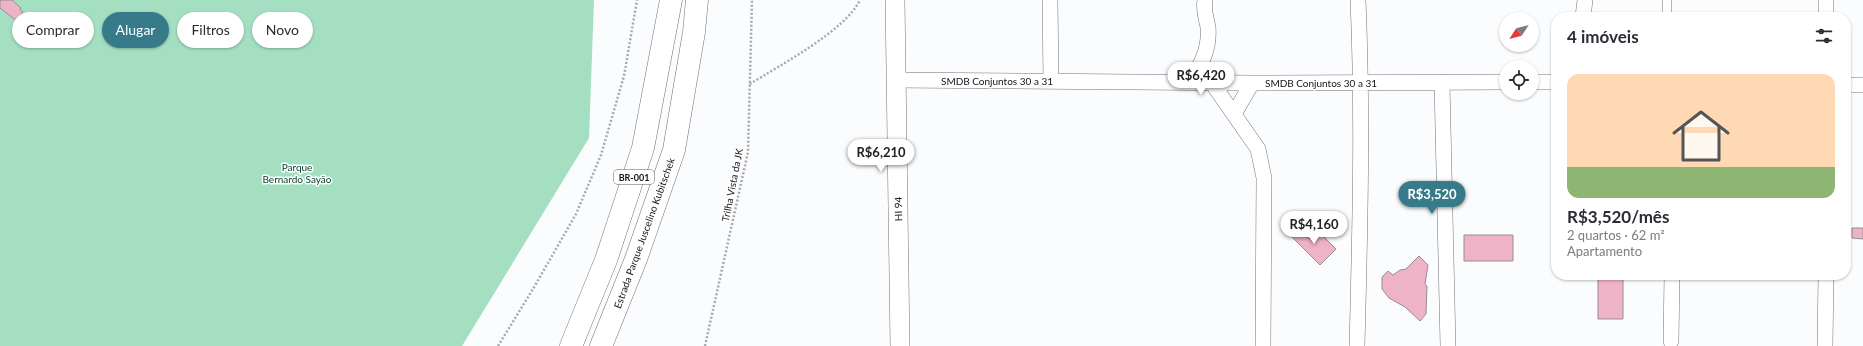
<!DOCTYPE html>
<html lang="pt">
<meta charset="utf-8">
<style>
:root{--surface:#fff;--page:#f7f7f7;--text:#2b2b33;--muted:#7c7c81;--accent:#377a8a}
body{margin:0;font-family:Lato,sans-serif;background:var(--page);color:var(--text);height:100vh;display:flex;flex-direction:column;font-size:15px;white-space:nowrap}
*{box-sizing:border-box;margin:0}
p{font-size:13px;color:var(--muted)}
.icon{flex:none;width:22px;height:22px;fill:none;stroke:currentColor;stroke-width:2;stroke-linecap:round;stroke-linejoin:round}
.map{position:relative;flex:1;overflow:hidden}
.panel{position:absolute;left:1551px;top:12px;width:300px;height:268px;display:flex;flex-direction:column;background:var(--surface);border-radius:16px;box-shadow:0 1px 3px #0004}
.panel>*{flex:none}
.top-card{position:absolute;left:12px;top:12px;width:380px;height:36px;display:flex;gap:8px}
.needle{width:26px;rotate:234deg}
.tools{position:absolute;left:1499px;top:12px;display:grid;gap:8px}
.tools a{display:grid;place-items:center;width:40px;height:40px;border-radius:50%;background:var(--surface);box-shadow:0 1px 3px #0004;font-size:20px}
.price{position:absolute;translate:-50% -34px;padding:0 9px;border-radius:14px;background:#fff;color:#222;font-size:13px;line-height:26px;filter:drop-shadow(0 1px 2px #0008)}
.price::after{content:'';position:absolute;left:50%;top:24px;width:12px;height:9px;margin-left:-6px;background:inherit;clip-path:polygon(0 0,100% 0,50% 100%)}
.price.on{background:var(--accent);color:#fff}
ul{padding:0;list-style:none}
li{display:grid;align-content:center;gap:8px;height:212px;padding:0 16px}
li span{display:grid;place-items:center;height:124px;border-radius:12px;color:#555}
li>.icon{margin-inline-start:auto}
span .icon{width:72px;height:72px;fill:#fffc;stroke-width:1}
li b{font-size:17px}
h2{display:flex;justify-content:space-between;align-items:center;height:48px;padding:0 16px;font-size:17px}
.pill{padding:0 14px;border-radius:18px;background:var(--surface);box-shadow:0 1px 3px #0004;font-size:14px;line-height:36px}
.pill.on{background:var(--accent);color:#fff}
.map>svg:first-child{display:block}
</style>
<div class="map">
<svg width="1863" height="346" viewBox="0 0 1863 346">
<rect width="100%" height="100%" fill="#fafcfe"/>
<path fill="#a4dfc2" d="M0,0h594l-5,138 -127,208h-462z"/>
<path fill="#efb3c7" stroke="#968e90" d="M0,0h12l9,8 -1,2 3,2 -6,9 -17,-13z
M1297,227l12,12 8,-9 19,19 -16,16 -31,-31z
M1852,228h11v11l-11,-1z
M1464,235h49v26h-49z
M1419,256l9,9 -3,19 2,2 -1,28 -6,7 -15,-14 -16,-9 -7,-9v-12l6,-6 5,4 7,-5 6,-1z
M1598,278h25v41h-25z"/>
<g fill="none" stroke-linecap="round" stroke-linejoin="round">
<defs>
<path id="service" d="M1667,0v17"/>
<path id="minor" d="M1050,0l1,81
M1583,17l2,-17
M1826,17v-17
M895,80l357,3 254,-1
M1190,82c11,-17 20,-33 18,-55 -2,-10 -5,-17 -3,-27
M1532,82h24
M1212,83l46,66 6,29 -1,168
M1442,83l6,263
M1846,85h17
M1234,114l18,-31
M1671,341l1,-66
M1357,346c3,-115 6,-231 1,-346
M1825,346l1,-71"/>
<path id="tertiary" d="M895,0l5,346"/>
<path id="trunk" d="M571,346l35,-86 37,-112 28,-148
M601,346l35,-87 38,-109 20,-118 3,-32"/>
</defs>
<use href="#service" stroke="#707379" stroke-width="9"/>
<use href="#minor" stroke="#707379" stroke-width="16"/>
<use href="#tertiary" stroke="#707379" stroke-width="20"/>
<use href="#trunk" stroke="#707379" stroke-width="23"/>
<path stroke="#a7a9ab" stroke-width="2.5" stroke-dasharray="2 2" stroke-linecap="butt" d="M750,84c30,-19 95,-53 110,-84
M498,346l35,-57 43,-75 25,-59 23,-79 13,-76
M705,346l43,-194 4,-152"/>
<use href="#service" stroke="#fff" stroke-width="8"/>
<use href="#minor" stroke="#fff" stroke-width="15"/>
<use href="#tertiary" stroke="#fff" stroke-width="19"/>
<use href="#trunk" stroke="#fff" stroke-width="22"/>
</g>
<g text-anchor="middle" dominant-baseline="central" stroke-width="3" stroke-linejoin="round" paint-order="stroke">
<rect fill="#fff" stroke="#5a5a5d" stroke-width="1" x="614" y="170" width="40" height="14" rx="3"/>
<g font-size="9" font-weight="bold" fill="#131417">
<text x="634" y="177">BR-001</text>
</g>
<g font-size="10" fill="#131417" stroke="#fff">
<text x="997" y="81">SMDB Conjuntos 30 a 31</text>
<text x="1321" y="83">SMDB Conjuntos 30 a 31</text>
<text transform="translate(732 185) rotate(-79)">Trilha Vista da JK</text>
<text transform="translate(898 209) rotate(-91)">HI 94</text>
<text transform="translate(644 233) rotate(-70)">Estrada Parque Juscelino Kubitschek</text>
</g>
<g font-size="10" fill="#053926" stroke="#fff">
<text x="297" y="167">Parque<tspan x="297" dy="12">Bernardo Sayão</tspan></text>
</g>
</g>
</svg>
<div class="tools">
<a><svg class="needle" viewBox="-14 -14 28 28"><path d="M0-13l5 13h-10z" fill="#e53935"/><path d="M0 13l5-13h-10z" fill="#7c7c81"/></svg></a>
<a><svg class="icon" aria-label="locate" viewBox="0 0 24 24"><circle cx="12" cy="12" r="6"/><path d="M12 2v4M12 18v4M2 12h4M18 12h4"/></svg></a>
</div>
<b class="price" style="left:1201px;top:96px">R$6,420</b>
<b class="price" style="left:881px;top:173px">R$6,210</b>
<b class="price on" style="left:1432px;top:215px">R$3,520</b>
<b class="price" style="left:1314px;top:245px">R$4,160</b>
<div class="top-card">
<a class="pill">Comprar</a>
<a class="pill on">Alugar</a>
<a class="pill">Filtros</a>
<a class="pill">Novo</a>
</div>
<section class="panel">
<h2>4 imóveis<svg class="icon" aria-label="filters" viewBox="0 0 24 24"><path d="M4 7h16M4 17h16"/><circle cx="9" cy="7" r="2"/><circle cx="15" cy="17" r="2"/></svg></h2>
<ul>
<li><span style="background:linear-gradient(#ffd9b3 75%,#8fb573 0)"><svg class="icon" aria-label="home" viewBox="0 0 24 24"><path d="M3 11l9-7 9 7M6 9v11h12V9"/></svg></span><div><b>R$3,520/mês</b><p>2 quartos · 62 m²</p><p>Apartamento</p></div></li>
</ul>
</section>
</div>
